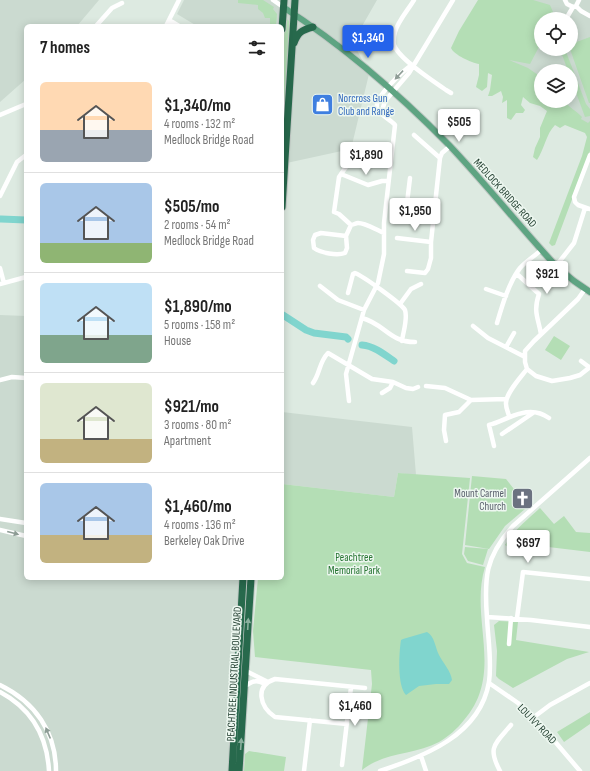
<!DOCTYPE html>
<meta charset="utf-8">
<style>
:root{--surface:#fff;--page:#f2f2f2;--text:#222;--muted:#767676;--line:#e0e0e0;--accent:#2563eb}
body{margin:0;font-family:"Sofia Sans Condensed",sans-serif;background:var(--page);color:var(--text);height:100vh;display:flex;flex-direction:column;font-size:15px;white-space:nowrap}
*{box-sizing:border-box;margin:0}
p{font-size:13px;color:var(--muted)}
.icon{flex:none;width:22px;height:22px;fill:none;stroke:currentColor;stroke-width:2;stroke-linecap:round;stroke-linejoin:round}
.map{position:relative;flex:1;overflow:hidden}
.drawer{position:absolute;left:24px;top:24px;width:260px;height:556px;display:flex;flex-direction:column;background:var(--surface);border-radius:6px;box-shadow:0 2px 10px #0003}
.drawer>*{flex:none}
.buttons{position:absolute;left:534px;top:12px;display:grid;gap:8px}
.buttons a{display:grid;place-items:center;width:44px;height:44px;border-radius:50%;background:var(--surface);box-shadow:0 2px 10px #0003;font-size:20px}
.price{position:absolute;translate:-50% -34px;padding:0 9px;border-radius:4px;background:#fff;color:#222;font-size:13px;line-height:26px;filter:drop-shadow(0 1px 2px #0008)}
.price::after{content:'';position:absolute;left:50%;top:24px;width:12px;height:9px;margin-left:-6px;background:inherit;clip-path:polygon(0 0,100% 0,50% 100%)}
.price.selected{background:var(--accent);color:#fff}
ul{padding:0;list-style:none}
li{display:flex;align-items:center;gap:12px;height:100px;padding:0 16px}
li+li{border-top:1px solid var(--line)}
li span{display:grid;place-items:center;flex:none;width:112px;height:80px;border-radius:6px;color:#555}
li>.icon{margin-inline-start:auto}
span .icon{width:48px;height:48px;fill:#fffc;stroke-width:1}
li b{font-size:17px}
h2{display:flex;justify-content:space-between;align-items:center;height:48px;padding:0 16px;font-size:17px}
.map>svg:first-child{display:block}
</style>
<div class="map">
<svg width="590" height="771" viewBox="0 0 590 771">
<rect width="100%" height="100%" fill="#ddeae1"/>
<path fill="#cbdad0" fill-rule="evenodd" d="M0,0h99l-22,26h-51v53l-26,23z
M184,0h193l-24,42 16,32 -18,75 -69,15v2v-140h-85l-20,-12z
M488,0h102v124h-4l-25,-23h10v-30h-30v14l-57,-33zM541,19h30v30h-30z
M0,315l26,1v262h220l-10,193h-236z
M282,412l130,15 4,48 -18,-2 -4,24 -112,-13z"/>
<path fill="#b4deb5" d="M238,0h25l11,7 -1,2 4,5 -1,12h-6v-8h-5l-2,-5 -5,-4v-4l-20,-2z
M478,0h55l17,5 3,7 -3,7h-9v24l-11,21 -21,-4 19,8 13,9v24h24c5,8 11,9 17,16l-1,2 7,4 2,-2v30l-35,94 -3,1 -3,-3 33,-87 5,-19 -2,-4 -20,-8 -5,3 -5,-3c-9,9 -11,25 -18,35l-4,-3 2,-9 5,-11v-9l7,-17 -7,-5 -10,-3 -7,-6 -2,8 4,5 -2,3h-7l-5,7 -4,-2v-18l-5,3 1,-6 -2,-6 -9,5h-4l2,-6 2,-15 -4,-2 -1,14 -5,4 -6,-4 3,-12v-11c-7,-1 -25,-9 -28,-16l8,-17z
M287,19l3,3 -8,136v-86l3,-49z
M590,37v66h-1l-19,-54h1v-5z
M560,49h5l21,55 4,5v7l-5,1 -14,-38v-8h-3z
M554,336l16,10 -9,14 -16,-10z
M398,473l72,5 -8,76 5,9 18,4c-16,52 20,106 -21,153 -7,9 -15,16 -25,22 -20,11 -44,10 -64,20 -5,2 -9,5 -13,8l10,-86 -1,-14 -116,-13 -2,-26 5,-53h24v-94l112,13z
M472,476l34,3 11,14 -3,4 11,12 -20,17 -16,23 -24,-4z
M540,508l14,16 10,-8 12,16 14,1v19l-75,-9 -7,4 -3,-2c9,-15 22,-25 35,-37z
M465,547l23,2 -5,16 -15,-4 -4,-7z
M499,621l19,1 -2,18 73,12 -22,7 -54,29 -14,-9 -3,-3 1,-25 -3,-26z
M590,712v12l-26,18 -7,-10z
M249,751l37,6 -2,14h-40l1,-17z"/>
<path fill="#80d5ce" d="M427,632c8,5 8,15 12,23 4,8 12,16 13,25l-3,4h-13l-17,2 -13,9c-9,-9 -7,-43 -5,-55l2,-1z"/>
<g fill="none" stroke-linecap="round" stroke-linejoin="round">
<path stroke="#80d5ce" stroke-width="7" d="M1,219l25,1
M283,315l23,15 8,3 32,4 2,2
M362,345c12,1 22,9 32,16"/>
<defs>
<path id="major" d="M283,7c61,39 116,87 166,138 37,39 71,82 107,121l18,15 16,11"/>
<path id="highway" d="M282,29l2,-29
M294,43c4,-11 8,-13 19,-16
M282,207l13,-207
M232,771l11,-193
M239,771l12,-193"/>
</defs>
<use href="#major" stroke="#c0c8c4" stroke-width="8"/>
<use href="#highway" stroke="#c0c8c4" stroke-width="9"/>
<path stroke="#fff" stroke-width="4.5" d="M273,0l10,7
M414,0c-6,10 -16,21 -19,32 -1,4 -2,9 -1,13 5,14 39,36 52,45l5,3
M565,0l2,4 6,3 3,-1 3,-6
M576,6l5,5 9,5
M566,19l7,-12
M169,20l10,6
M96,26l16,-18 10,-5
M166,26l13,-26
M381,114l4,-13 24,-28 44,-73
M0,115l26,-11
M414,135l26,23
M590,155l-16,42 1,5 3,3 12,4
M346,167l-7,10 -5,35 5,2 12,11c2,0 5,-2 7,-2 8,0 18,7 26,10
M341,174l27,11 14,-4h6
M410,178l-3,25 27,4
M0,196l17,-34 9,-7
M321,233l25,3 1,12 -2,5c-8,3 -24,0 -31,-5l-1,-8 2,-5z
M346,236l5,-11
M397,238l34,4
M556,266l18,-23 11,-35
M0,268l4,15
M407,271l18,2 3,-4 3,-11v-16l9,-84 2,-5 8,-7
M517,274l22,20c-6,18 -1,23 2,40
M0,284l26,-7
M320,286l18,14 26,10
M486,289l20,7
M585,289l-7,10 -44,42 -9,10v11l2,7 9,7 16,5 18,-3 10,-3 10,-8
M348,293l5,-19 2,-1c8,3 47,31 50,37 3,9 -2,22 -3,31
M400,304l11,-15 10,-5
M362,318c23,6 27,24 53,24
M497,323c5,-17 12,-41 23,-55 6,-7 15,-12 21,-18
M473,326l15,12 37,19
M506,347l8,-14
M581,361l8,6
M0,380l12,-3 14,1
M313,383c7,-9 6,-21 15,-30l44,26 21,3 13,6 7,1 5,-2
M426,386l19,2 26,12
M382,393l8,-5 3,-6
M349,401l-3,-27 18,-64 14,-27 6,-29v-31l11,-98c-5,-6 -16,-10 -18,-17 -3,-11 27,-38 35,-43
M509,416c-1,-4 -3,-8 -3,-12 -1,-10 15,-27 21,-35
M502,434l31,-21
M446,441l-2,-11 1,-15 14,-3 12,-12 35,-1
M494,446l-5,-21c19,-5 39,-22 60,-7
M0,519l26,4
M0,530l26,6
M487,617l44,3 59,7
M517,618l6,-46 67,7
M509,644l2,-26
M246,671l22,11
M489,683l29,20 16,14 46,54
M0,685c35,17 56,47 56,86
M245,686c6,-4 11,-7 18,-3
M0,692c32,17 47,43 49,79
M534,717l16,-12 40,-22
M347,724l-72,-7c-15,-10 -21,-31 0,-38l90,9
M421,756l5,15
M342,765l9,-78
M304,771l6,-51
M380,771c45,-15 100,-36 109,-89 3,-21 -1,-43 -2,-64 -3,-40 -2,-61 26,-92l77,-68
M500,771c-13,-24 -5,-27 11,-46"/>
<use href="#major" stroke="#5ea482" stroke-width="6"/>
<use href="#highway" stroke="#27694c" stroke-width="7"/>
</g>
<defs><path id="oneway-solid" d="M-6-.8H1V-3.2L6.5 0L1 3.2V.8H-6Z"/></defs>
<g fill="#8e9d96">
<use href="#oneway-solid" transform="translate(399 75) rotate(133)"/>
<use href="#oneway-solid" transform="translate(13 533) rotate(15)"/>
<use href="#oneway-solid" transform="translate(48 733) rotate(-113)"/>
</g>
<g fill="#8ab09e">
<use href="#oneway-solid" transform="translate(248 624) rotate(-87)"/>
<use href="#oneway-solid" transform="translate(241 744) rotate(-86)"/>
</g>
<defs>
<symbol id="shop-square" viewBox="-11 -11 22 22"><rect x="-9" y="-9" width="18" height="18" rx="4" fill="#3f7fe0" stroke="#edf7f0"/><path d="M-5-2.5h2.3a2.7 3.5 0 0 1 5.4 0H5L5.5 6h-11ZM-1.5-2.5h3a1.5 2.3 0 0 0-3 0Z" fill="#fff"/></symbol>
<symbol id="church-square" viewBox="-11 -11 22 22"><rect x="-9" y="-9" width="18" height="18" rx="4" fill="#6b7280" stroke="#edf7f0"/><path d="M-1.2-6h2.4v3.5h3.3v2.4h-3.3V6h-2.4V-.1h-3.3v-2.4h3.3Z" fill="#fff"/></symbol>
</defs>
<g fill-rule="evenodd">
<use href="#shop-square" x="310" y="92" width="25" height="25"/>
<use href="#church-square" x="510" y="486" width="25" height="25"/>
</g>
<g text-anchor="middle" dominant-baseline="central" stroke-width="3" stroke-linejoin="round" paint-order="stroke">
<g font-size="11" fill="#366cbe" stroke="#edf7f0" text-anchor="start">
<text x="338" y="98">Norcross Gun<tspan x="338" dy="13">Club and Range</tspan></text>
</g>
<g font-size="11" fill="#1e3b2c" stroke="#edf7f0">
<text transform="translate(505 193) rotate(48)">MEDLOCK BRIDGE ROAD</text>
<text transform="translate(234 674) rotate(-87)">PEACHTREE INDUSTRIAL BOULEVARD</text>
<text transform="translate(537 724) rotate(46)">LOU IVY ROAD</text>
</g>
<g font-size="11" fill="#5b616d" stroke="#edf7f0" text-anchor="end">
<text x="506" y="493">Mount Carmel<tspan x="506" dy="13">Church</tspan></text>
</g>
<g font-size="11" fill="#257431" stroke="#edf7f0">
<text x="354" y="557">Peachtree<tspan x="354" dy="13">Memorial Park</tspan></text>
</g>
</g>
</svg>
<div class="buttons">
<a><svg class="icon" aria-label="locate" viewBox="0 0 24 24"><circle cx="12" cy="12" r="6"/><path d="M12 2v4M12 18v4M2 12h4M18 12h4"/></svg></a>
<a><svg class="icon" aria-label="layers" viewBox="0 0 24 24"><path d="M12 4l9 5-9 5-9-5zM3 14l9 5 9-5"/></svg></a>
</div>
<b class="price selected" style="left:368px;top:59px">$1,340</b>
<b class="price" style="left:459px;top:143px">$505</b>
<b class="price" style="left:366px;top:176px">$1,890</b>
<b class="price" style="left:415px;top:232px">$1,950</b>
<b class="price" style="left:547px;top:295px">$921</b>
<b class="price" style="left:528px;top:564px">$697</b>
<b class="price" style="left:355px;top:727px">$1,460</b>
<section class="drawer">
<h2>7 homes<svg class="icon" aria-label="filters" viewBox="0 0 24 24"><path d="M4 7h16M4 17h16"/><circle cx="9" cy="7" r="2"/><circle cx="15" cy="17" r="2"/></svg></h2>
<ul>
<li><span style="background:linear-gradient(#ffd9b3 60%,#9aa5b1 0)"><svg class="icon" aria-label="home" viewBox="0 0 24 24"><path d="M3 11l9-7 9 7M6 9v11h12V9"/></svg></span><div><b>$1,340/mo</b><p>4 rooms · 132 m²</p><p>Medlock Bridge Road</p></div></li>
<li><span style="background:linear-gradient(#a9c7e8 75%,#8fb573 0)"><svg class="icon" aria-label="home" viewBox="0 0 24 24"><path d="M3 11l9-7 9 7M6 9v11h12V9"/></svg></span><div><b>$505/mo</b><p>2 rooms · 54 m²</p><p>Medlock Bridge Road</p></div></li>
<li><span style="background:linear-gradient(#bfe0f5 65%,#7fa58c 0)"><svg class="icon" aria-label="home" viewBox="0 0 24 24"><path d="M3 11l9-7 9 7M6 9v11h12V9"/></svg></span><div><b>$1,890/mo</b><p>5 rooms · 158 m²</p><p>House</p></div></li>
<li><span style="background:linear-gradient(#dfe7d0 70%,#c2b280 0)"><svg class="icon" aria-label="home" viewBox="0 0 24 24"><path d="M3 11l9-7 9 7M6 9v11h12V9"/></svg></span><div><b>$921/mo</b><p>3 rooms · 80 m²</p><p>Apartment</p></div></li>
<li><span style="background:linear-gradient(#a9c7e8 65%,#c2b280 0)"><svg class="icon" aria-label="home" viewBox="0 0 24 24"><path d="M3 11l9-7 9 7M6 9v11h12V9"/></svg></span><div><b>$1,460/mo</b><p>4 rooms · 136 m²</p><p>Berkeley Oak Drive</p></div></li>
</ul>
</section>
</div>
